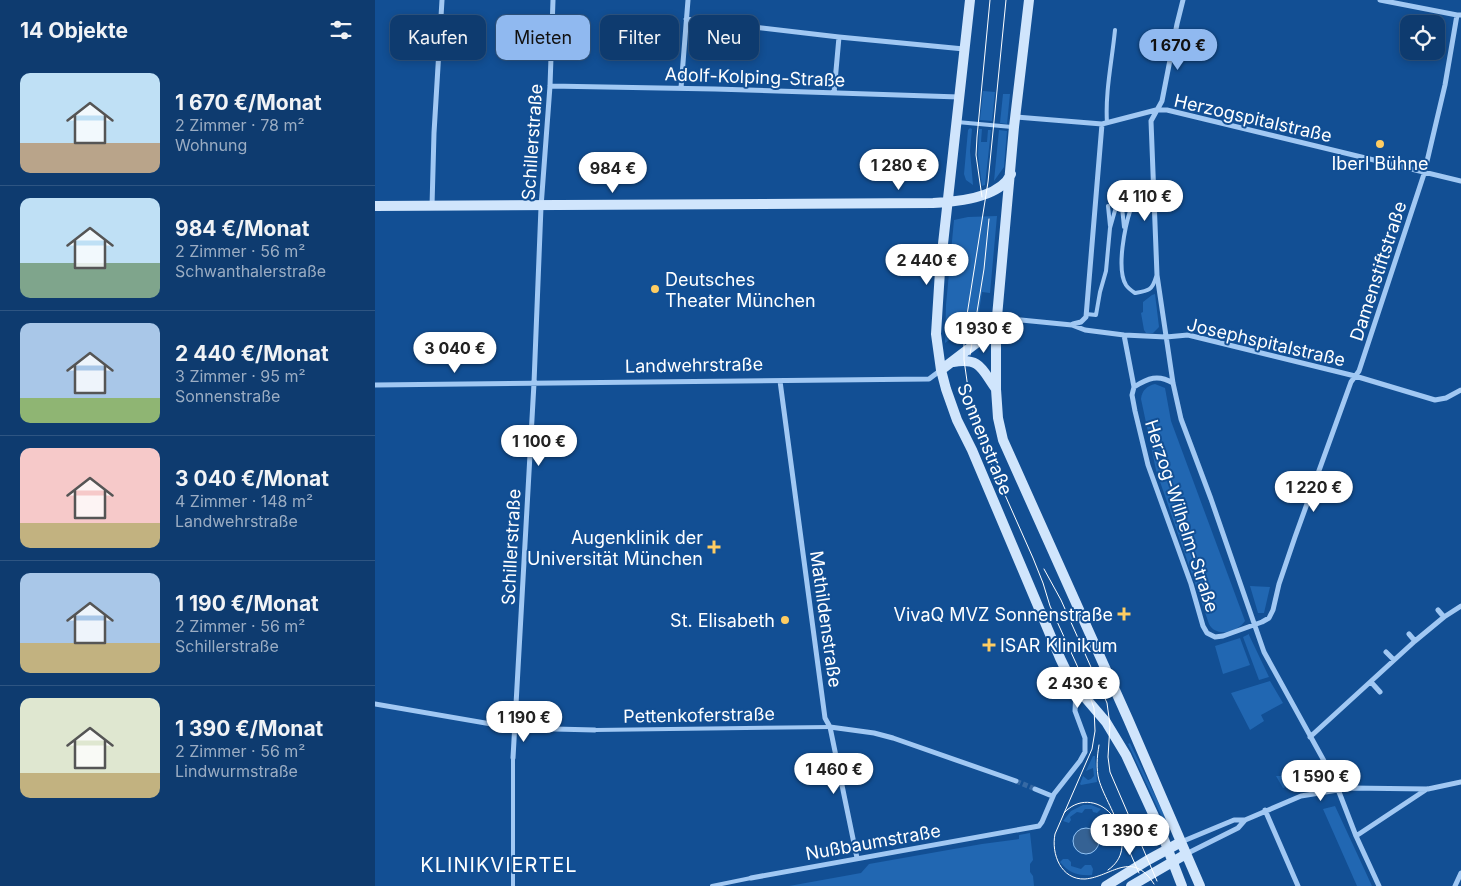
<!DOCTYPE html>
<html lang="de">
<meta charset="utf-8">
<style>
:root{--surface:#0e3b6f;--page:#1c4677;--text:#f1f3f6;--muted:#9badc3;--line:#2e5582;--accent:#90b9f0}
body{margin:0;font-family:Inter,sans-serif;background:var(--page);color:var(--text);height:100vh;display:flex;flex-direction:column;font-size:19px;white-space:nowrap}
*{box-sizing:border-box;margin:0}
p{font-size:16px;color:var(--muted)}
.icon{flex:none;width:28px;height:28px;fill:none;stroke:currentColor;stroke-width:2;stroke-linecap:round;stroke-linejoin:round}
.map{position:relative;flex:1;overflow:hidden}
.drawer{display:flex;flex-direction:column;background:var(--surface);width:375px}
.drawer>*{flex:none}
.guide{position:absolute;left:15px;top:15px;width:475px;height:45px;display:flex;gap:10px}
.tools{position:absolute;left:1025px;top:15px;display:grid;gap:10px}
.tools a{display:grid;place-items:center;width:45px;height:45px;border-radius:10px;background:var(--surface);box-shadow:0 2px 8px #0003,0 0 0 1px var(--line);font-size:25px}
.price{position:absolute;translate:-50% -42px;padding:0 11px;border-radius:18px;background:#fff;color:#222;font-size:16px;line-height:32px;filter:drop-shadow(0 1px 2px #0008)}
.price::after{content:'';position:absolute;left:50%;top:30px;width:15px;height:11px;margin-left:-8px;background:inherit;clip-path:polygon(0 0,100% 0,50% 100%)}
.price.current{background:var(--accent);color:#111}
ul{padding:0;list-style:none}
li{display:flex;align-items:center;gap:15px;height:125px;padding:0 20px}
li+li{border-top:1px solid var(--line)}
li span{display:grid;place-items:center;flex:none;width:140px;height:100px;border-radius:10px;color:#555}
li>.icon{margin-inline-start:auto}
span .icon{width:60px;height:60px;fill:#fffc;stroke-width:1}
li b{font-size:21px}
h2{display:flex;justify-content:space-between;align-items:center;height:60px;padding:0 20px;font-size:21px}
.tag{padding:0 18px;border-radius:10px;background:var(--surface);box-shadow:0 2px 8px #0003,0 0 0 1px var(--line);font-size:18px;line-height:45px}
.tag.current{background:var(--accent);color:#111}
main{display:flex;flex:1;min-height:0}
.map>svg:first-child{display:block}
</style>
<main>
<section class="drawer">
<h2>14 Objekte<svg class="icon" aria-label="filters" viewBox="0 0 24 24"><path d="M4 7h16M4 17h16"/><circle cx="9" cy="7" r="2"/><circle cx="15" cy="17" r="2"/></svg></h2>
<ul>
<li><span style="background:linear-gradient(#bfe0f5 70%,#b9a48a 0)"><svg class="icon" aria-label="home" viewBox="0 0 24 24"><path d="M3 11l9-7 9 7M6 9v11h12V9"/></svg></span><div><b>1 670 €/Monat</b><p>2 Zimmer · 78 m²</p><p>Wohnung</p></div></li>
<li><span style="background:linear-gradient(#bfe0f5 65%,#7fa58c 0)"><svg class="icon" aria-label="home" viewBox="0 0 24 24"><path d="M3 11l9-7 9 7M6 9v11h12V9"/></svg></span><div><b>984 €/Monat</b><p>2 Zimmer · 56 m²</p><p>Schwanthalerstraße</p></div></li>
<li><span style="background:linear-gradient(#a9c7e8 75%,#8fb573 0)"><svg class="icon" aria-label="home" viewBox="0 0 24 24"><path d="M3 11l9-7 9 7M6 9v11h12V9"/></svg></span><div><b>2 440 €/Monat</b><p>3 Zimmer · 95 m²</p><p>Sonnenstraße</p></div></li>
<li><span style="background:linear-gradient(#f6c9c9 75%,#c2b280 0)"><svg class="icon" aria-label="home" viewBox="0 0 24 24"><path d="M3 11l9-7 9 7M6 9v11h12V9"/></svg></span><div><b>3 040 €/Monat</b><p>4 Zimmer · 148 m²</p><p>Landwehrstraße</p></div></li>
<li><span style="background:linear-gradient(#a9c7e8 70%,#c2b280 0)"><svg class="icon" aria-label="home" viewBox="0 0 24 24"><path d="M3 11l9-7 9 7M6 9v11h12V9"/></svg></span><div><b>1 190 €/Monat</b><p>2 Zimmer · 56 m²</p><p>Schillerstraße</p></div></li>
<li><span style="background:linear-gradient(#dfe7d0 75%,#c2b280 0)"><svg class="icon" aria-label="home" viewBox="0 0 24 24"><path d="M3 11l9-7 9 7M6 9v11h12V9"/></svg></span><div><b>1 390 €/Monat</b><p>2 Zimmer · 56 m²</p><p>Lindwurmstraße</p></div></li>
</ul>
</section>
<div class="map">
<svg width="1086" height="886" viewBox="0 0 1086 886">
<rect width="100%" height="100%" fill="#124f94"/>
<path fill="#2167b2" d="M608,91l12,1 -3,29 -12,-1z
M628,94h7l-3,30 -7,-1z
M595,128l2,1 -2,22 3,34 -7,-5 -2,-6 4,-44z
M604,129h3l-1,13h6l1,-12h3l-6,55 -3,1 -4,-31z
M624,130l8,1 -3,36 -10,14z
M622,216l-7,77 -8,-1 -4,27 -33,24 1,-38 8,-85 14,-3z
M780,294l4,33 -6,6h-7l-2,-3 -3,-17 2,-1v-10l9,-7z
M780,384l10,4 6,33 74,200c-7,11 -29,17 -36,3l-53,-154 -15,-71c1,-9 6,-13 14,-15z
M875,586l20,1 -6,26h-6z
M874,634v1l20,42 -10,3 -16,-43z
M865,638l10,27 -27,9 -8,-28z
M895,681l13,22 -22,12 3,6 -14,9 -19,-37z
M755,743l39,82 -3,1 -38,-82z
M718,756h2l2,26 -16,3 -1,-1 3,-8 5,4 3,-1 3,-3 -1,-8 -7,3z
M940,766l3,8 -2,4 -33,10 -7,-12h8l3,-5 5,7z
M708,805h8l10,4 -4,4 -4,-1 -1,-3h-7l-3,4 -5,-1 -7,5 1,3 -2,3 -6,-2 8,-10z
M960,806l37,80h-15l-34,-77z
M655,833l3,27 -3,4v8l3,4 1,10h-245l72,-13 8,-9 113,-20 37,-5v-4z
M688,859h5l3,3v4l10,3 4,-4h6l2,4 -1,6c-14,1 -23,-2 -32,-13z"/>
<path fill="#356294" stroke="#92c4f6" d="M698 841a13 13 0 1 1 26 0a13 13 0 1 1-26 0Z"/>
<g fill="none" stroke-linecap="round" stroke-linejoin="round">
<path stroke="#3669a4" stroke-width="5" stroke-dasharray="5 2.5" stroke-linecap="butt" d="M641,781l19,8"/>
<path stroke="#a1c8f3" stroke-width="4" d="M582,122l55,5
M732,123c-2,-31 5,-62 8,-93
M733,206l2,20
M747,207l2,20
M756,208c-6,18 -15,61 -5,77 2,3 6,6 9,8 13,-2 17,-2 21,-16
M711,314l10,1 4,-23 6,-21 4,-43 6,-21
M220,730l235,-3
M138,886v-128
M337,886l39,-8"/>
<path stroke="#a1c8f3" stroke-width="5" d="M808,0l-6,24 -15,77 -11,20 6,154 16,108 8,36 30,80 53,153 70,127 22,57 23,50
M1005,0l77,15h4
M311,19l153,18 125,12
M175,86l165,3 244,8
M306,88l7,-88
M459,93l5,-56
M641,117l86,7 54,-14h11l294,71
M57,206l2,-73 8,-133
M698,324l8,-2 5,-5 16,-193
M622,328l13,-9 62,6 13,5 39,5 42,2 22,-2 167,41 80,24 11,-2 15,-8
M749,335l10,52 -2,8 3,16 13,54 43,119 12,42 4,7 8,4 8,-1 39,-14 7,-4 4,-8 6,-26 16,-47 56,-155 8,-11 65,-197 21,-89 12,-70
M405,381l45,337 5,9 27,131
M0,385l554,-6 12,-9
M759,387c14,-9 24,-13 39,-4
M1063,610l6,7
M1034,634l6,7
M1011,652l8,8
M996,682l9,10
M0,704l139,24 81,2
M455,727l44,6 19,5 123,43
M935,737l105,-96 29,-24 17,-11
M138,758l21,-375 7,-176 9,-121 3,-86
M660,789l17,7
M890,810l33,76
M981,836l71,-47
M806,842l53,-22h11
M811,854l52,-26 7,-8 56,-24 49,-8 78,1 33,-7
M376,878l288,-52 3,-4 12,-28 26,-33 5,-9v-14l-10,-27 1,-22
M1080,886l6,-13"/>
<path stroke="#d0e5fc" stroke-width="10" d="M595,0l-30,271 -4,63 5,36 5,19 11,31 15,30 88,208 11,23 35,41 20,33 34,74 22,57
M654,0l-15,127 -18,201v61l2,29 5,22 125,279 72,167
M0,206l558,-3c23,-1 67,-5 78,-29
M578,362c28,-5 29,8 43,27
M566,370l55,-42
M731,886l42,-26 33,-18
M756,886l55,-32"/>
<path stroke="#fff" stroke-width="1" d="M631,0l-18,182 -24,152v26l6,42 12,41 51,115 10,25 7,23 35,77 9,25 1,23 -3,18 -37,85c-4,20 6,46 30,45 26,-2 47,-30 69,5
M607,197l-6,-42 1,-18 13,-137
M595,355l14,-86 5,-50
M669,569l17,31 46,103 3,22 -2,32 2,15 47,109
M724,745c-2,12 -3,24 0,35 8,28 42,67 9,90
M689,813c13,-15 34,-14 47,1
M749,839l15,34"/>
</g>
<g fill="#ffcd62" stroke="#124f94" stroke-width="2">
<circle cx="1005" cy="144" r="5"/>
<circle cx="280" cy="289" r="5"/>
<path d="M336.5 539.5h5v5h5v5h-5v5h-5v-5h-5v-5h5z"/>
<path d="M746.5 606.5h5v5h5v5h-5v5h-5v-5h-5v-5h5z"/>
<circle cx="410" cy="620" r="5"/>
<path d="M611.5 637.5h5v5h5v5h-5v5h-5v-5h-5v-5h5z"/>
</g>
<g text-anchor="middle" dominant-baseline="central" stroke-width="4" stroke-linejoin="round" paint-order="stroke">
<g font-size="18" fill="#fff" stroke="#124f94">
<text transform="translate(380 77) rotate(2)">Adolf-Kolping-Straße</text>
<text transform="translate(878 118) rotate(13)">Herzogspitalstraße</text>
<text transform="translate(157 142) rotate(-86)">Schillerstraße</text>
<text transform="translate(1003 271) rotate(-72)">Damenstiftstraße</text>
<text transform="translate(891 342) rotate(13)">Josephspitalstraße</text>
<text transform="translate(319 365) rotate(-1)">Landwehrstraße</text>
<text transform="translate(610 439) rotate(68)">Sonnenstraße</text>
<text transform="translate(807 516) rotate(72)">Herzog-Wilhelm-Straße</text>
<text transform="translate(136 547) rotate(-87)">Schillerstraße</text>
<text transform="translate(451 619) rotate(82)">Mathildenstraße</text>
<text transform="translate(324 715) rotate(-1)">Pettenkoferstraße</text>
<text transform="translate(498 842) rotate(-10)">Nußbaumstraße</text>
</g>
<g font-size="18" fill="#fff" stroke="#124f94" text-anchor="end">
<text x="1005" y="163" text-anchor="middle">Iberl Bühne</text>
<text x="290" y="279" text-anchor="start">Deutsches<tspan x="290" dy="21">Theater München</tspan></text>
<text x="328" y="537">Augenklinik der<tspan x="328" dy="21">Universität München</tspan></text>
<text x="738" y="614">VivaQ MVZ Sonnenstraße</text>
<text x="400" y="620">St. Elisabeth</text>
<text x="625" y="645" text-anchor="start">ISAR Klinikum</text>
</g>
<g font-size="20" letter-spacing="1" fill="#fff" stroke="#124f94">
<text x="124" y="865">KLINIKVIERTEL</text>
</g>
</g>
</svg>
<div class="tools">
<a><svg class="icon" aria-label="locate" viewBox="0 0 24 24"><circle cx="12" cy="12" r="6"/><path d="M12 2v4M12 18v4M2 12h4M18 12h4"/></svg></a>
</div>
<b class="price current" style="left:803px;top:71px">1 670 €</b>
<b class="price" style="left:524px;top:191px">1 280 €</b>
<b class="price" style="left:238px;top:194px">984 €</b>
<b class="price" style="left:770px;top:222px">4 110 €</b>
<b class="price" style="left:552px;top:286px">2 440 €</b>
<b class="price" style="left:609px;top:354px">1 930 €</b>
<b class="price" style="left:80px;top:374px">3 040 €</b>
<b class="price" style="left:164px;top:467px">1 100 €</b>
<b class="price" style="left:939px;top:513px">1 220 €</b>
<b class="price" style="left:703px;top:709px">2 430 €</b>
<b class="price" style="left:149px;top:743px">1 190 €</b>
<b class="price" style="left:459px;top:795px">1 460 €</b>
<b class="price" style="left:946px;top:802px">1 590 €</b>
<b class="price" style="left:755px;top:856px">1 390 €</b>
<div class="guide">
<a class="tag">Kaufen</a>
<a class="tag current">Mieten</a>
<a class="tag">Filter</a>
<a class="tag">Neu</a>
</div>
</div>
</main>
